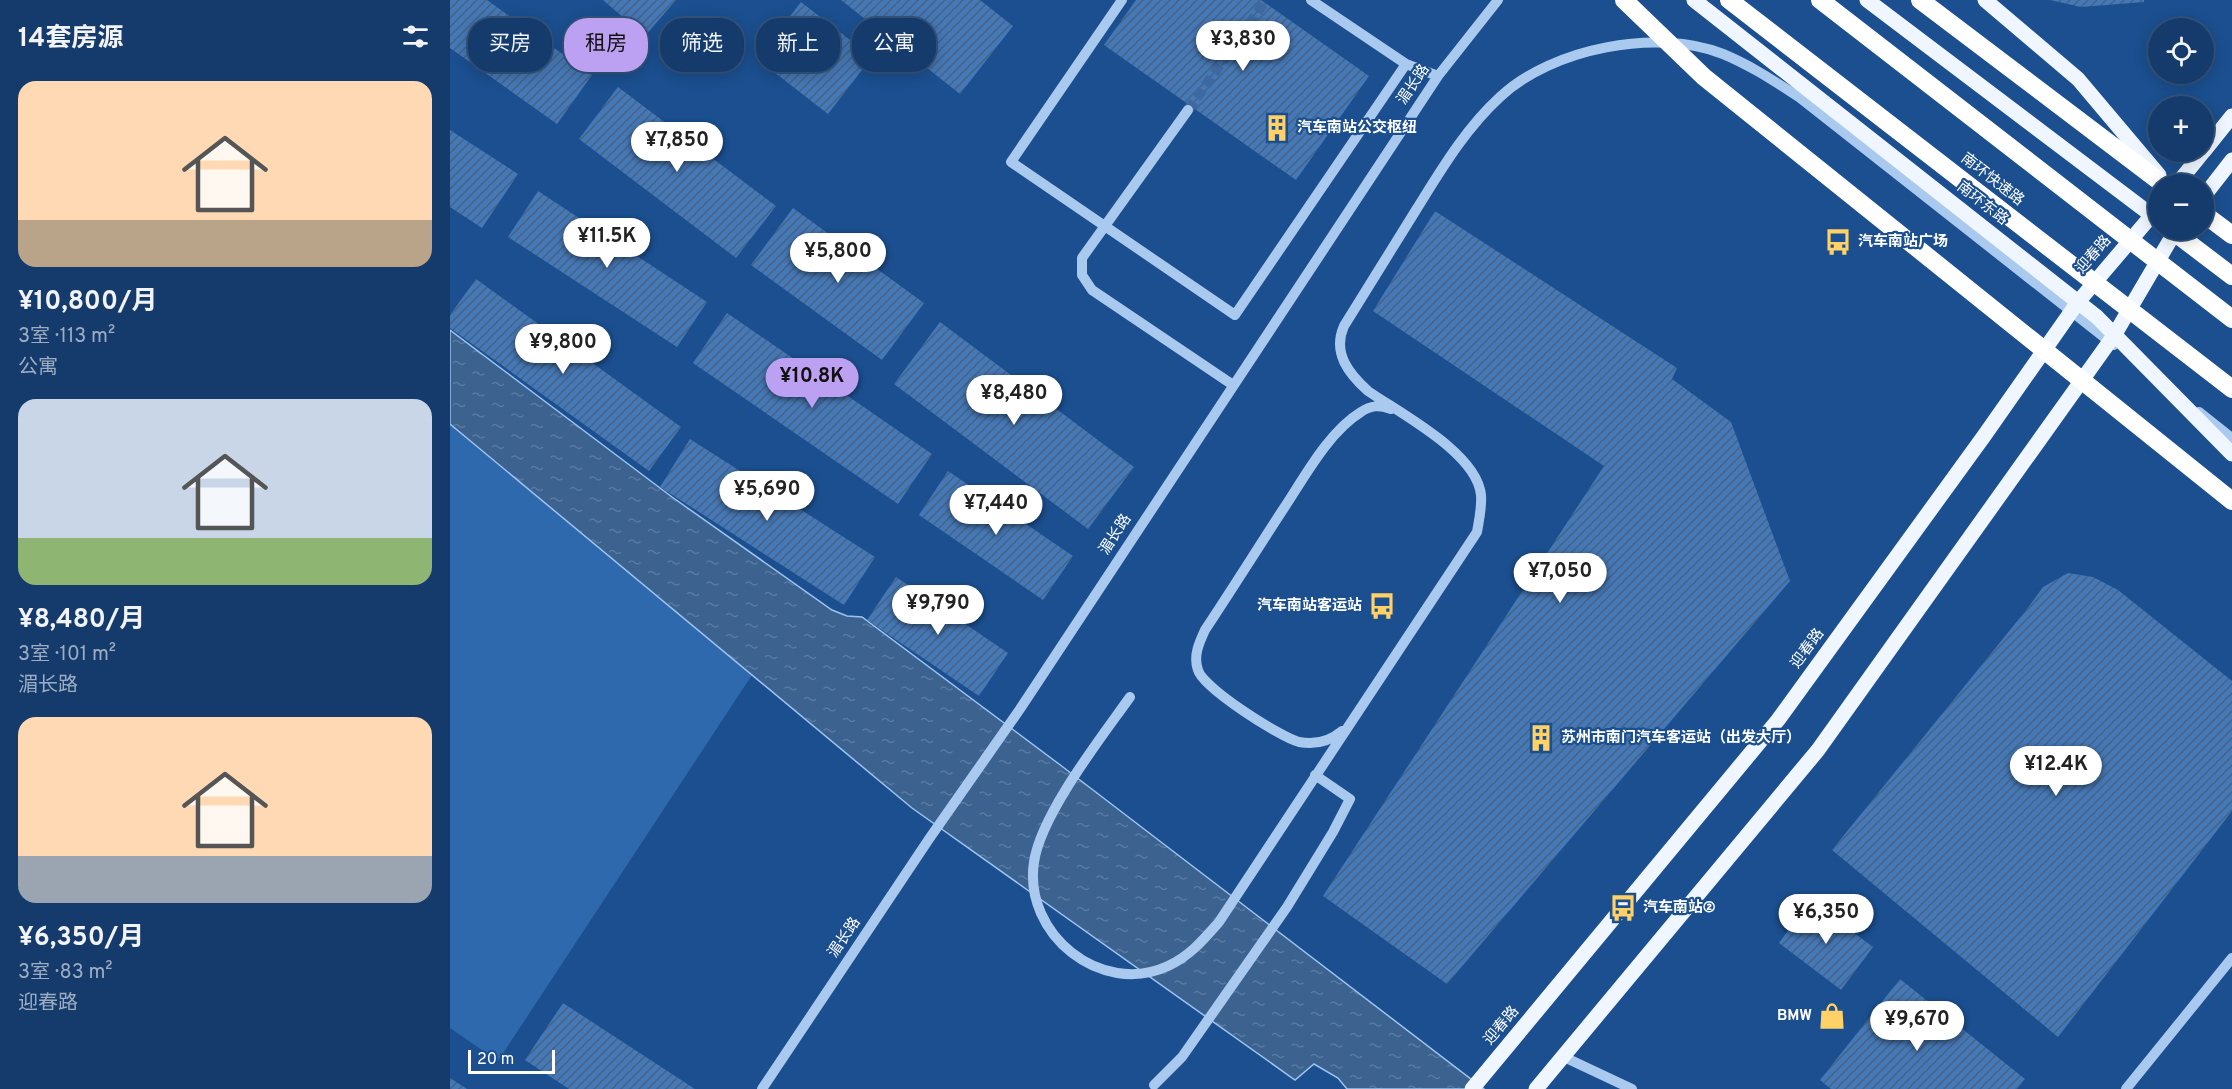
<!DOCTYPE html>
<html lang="zh">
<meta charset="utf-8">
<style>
:root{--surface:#143b6b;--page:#214673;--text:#f1f3f6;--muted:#9dadc1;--line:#33557e;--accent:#bca0f2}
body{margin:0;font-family:Overpass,"Noto Sans SC",sans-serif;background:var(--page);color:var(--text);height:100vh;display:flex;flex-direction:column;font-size:22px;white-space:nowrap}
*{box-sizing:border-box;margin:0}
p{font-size:20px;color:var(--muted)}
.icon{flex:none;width:33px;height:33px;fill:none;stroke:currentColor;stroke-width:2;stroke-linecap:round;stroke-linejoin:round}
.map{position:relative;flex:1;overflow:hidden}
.panel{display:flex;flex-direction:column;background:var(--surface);width:450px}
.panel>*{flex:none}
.banner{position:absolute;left:18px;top:18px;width:570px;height:54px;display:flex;gap:12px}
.tools{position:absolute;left:1698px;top:18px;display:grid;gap:12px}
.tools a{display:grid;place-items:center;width:66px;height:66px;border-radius:50%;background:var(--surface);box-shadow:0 3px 15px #0003,0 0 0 2px var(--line);font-size:30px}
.scale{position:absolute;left:18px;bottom:15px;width:87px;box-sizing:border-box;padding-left:6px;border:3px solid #fff;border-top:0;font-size:16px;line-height:21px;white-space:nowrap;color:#fff;-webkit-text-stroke:4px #1b4f8f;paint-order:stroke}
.price{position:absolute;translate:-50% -51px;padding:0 14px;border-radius:21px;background:#fff;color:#222;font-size:20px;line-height:39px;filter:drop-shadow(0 2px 3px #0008)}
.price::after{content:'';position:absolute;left:50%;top:36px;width:18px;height:14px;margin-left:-9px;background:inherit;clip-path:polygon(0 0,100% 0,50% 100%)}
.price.selected{background:var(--accent);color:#111}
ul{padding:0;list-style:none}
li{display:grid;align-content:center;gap:12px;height:318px;padding:0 18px}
li span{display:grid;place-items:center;height:186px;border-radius:18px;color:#555}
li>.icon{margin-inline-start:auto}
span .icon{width:108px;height:108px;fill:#fffc;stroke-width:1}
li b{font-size:26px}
h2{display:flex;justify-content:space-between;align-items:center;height:72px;padding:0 18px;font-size:26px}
.chip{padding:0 21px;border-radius:24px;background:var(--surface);box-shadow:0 3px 15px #0003,0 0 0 2px var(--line);font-size:21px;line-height:54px}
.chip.selected{background:var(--accent);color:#111}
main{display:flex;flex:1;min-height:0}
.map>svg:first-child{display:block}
</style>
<main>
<section class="panel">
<h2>14套房源<svg class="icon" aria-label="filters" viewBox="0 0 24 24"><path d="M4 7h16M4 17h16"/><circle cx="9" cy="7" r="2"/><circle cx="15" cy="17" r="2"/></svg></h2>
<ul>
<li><span style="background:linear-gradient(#ffd9b3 75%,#b9a48a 0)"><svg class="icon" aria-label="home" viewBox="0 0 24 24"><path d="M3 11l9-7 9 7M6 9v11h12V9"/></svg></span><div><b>¥10,800/月</b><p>3室 · 113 m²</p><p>公寓</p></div></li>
<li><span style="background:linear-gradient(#c9d6e8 75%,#8fb573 0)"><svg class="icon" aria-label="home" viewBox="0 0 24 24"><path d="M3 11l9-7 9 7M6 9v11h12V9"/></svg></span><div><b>¥8,480/月</b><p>3室 · 101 m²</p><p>湄长路</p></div></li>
<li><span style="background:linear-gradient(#ffd9b3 75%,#9aa5b1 0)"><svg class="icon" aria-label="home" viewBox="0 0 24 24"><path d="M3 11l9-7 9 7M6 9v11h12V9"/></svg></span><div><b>¥6,350/月</b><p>3室 · 83 m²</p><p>迎春路</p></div></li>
</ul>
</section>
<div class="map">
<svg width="1782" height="1089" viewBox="0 0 1782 1089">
<defs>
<pattern id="water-ripples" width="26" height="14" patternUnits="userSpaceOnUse" patternTransform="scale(1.5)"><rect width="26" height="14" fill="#3c6290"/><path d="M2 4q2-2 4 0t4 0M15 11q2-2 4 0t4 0" fill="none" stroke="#597aa1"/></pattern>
<pattern id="building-hatch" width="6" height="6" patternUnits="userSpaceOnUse" patternTransform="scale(1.5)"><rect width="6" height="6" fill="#4478b7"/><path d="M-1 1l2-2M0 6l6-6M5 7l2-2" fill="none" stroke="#486282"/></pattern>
</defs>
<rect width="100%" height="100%" fill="#1b4f8f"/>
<path fill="#2e69ad" d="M0,424l302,251 -254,386 -48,-33z"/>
<path fill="url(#water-ripples)" stroke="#9cc4f0" stroke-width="1.5" d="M0,330l222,167 160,113 15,6 15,1 197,147 425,325h-137l-9,-11 -24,-14 -19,16 -383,-272 -462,-384z"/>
<path fill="url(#building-hatch)" d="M0,0h37l105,75 -35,49 -107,-76z
M153,0h73l-31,36z
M391,0h139l33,26 -53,68z
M686,0h125l108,76 -73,104 -192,-135z
M1600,0h94v2l-63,5z
M351,2l71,55 -44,57 -71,-55z
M168,87l158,119 -40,52 -157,-119z
M0,130l68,44 -36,54 -32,-21z
M88,191l169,111 -30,45 -169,-110z
M343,208l131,95 -42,57 -131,-95z
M985,211l242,157 -5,11 59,43 59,159 -343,403 -124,-88 281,-430 -231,-155z
M26,279l205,148 -32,44 -199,-143v-13z
M277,313l205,141 -34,50 -205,-141z
M490,322l194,145 -46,62 -194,-145z
M240,439l185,118 -31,48 -184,-118z
M498,471l125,85 -30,44 -124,-85z
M1618,573l25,4 25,13 114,91v130l-174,226 -226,-187 195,-241 16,-22z
M446,577l112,76 -29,43 -112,-76z
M1360,900l63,47 -32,43 -62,-47z
M1450,979l125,100 -8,10h-186l-11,-9z
M113,1003l132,86h-126l-44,-29z
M0,1078l17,11h-17z"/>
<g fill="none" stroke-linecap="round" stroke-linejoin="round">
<path stroke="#3d69a0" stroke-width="10" stroke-dasharray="10 5" stroke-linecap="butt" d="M738,110l78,-110"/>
<path stroke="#a9c9ee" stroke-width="10" d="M672,0l-111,162 224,153 171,-251
M861,0l95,64 32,12
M738,110l-106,148v17l10,15 141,95
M1749,412l33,26
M680,697c-29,41 -89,117 -96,165 -11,72 67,135 134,104 22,-10 36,-27 51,-44l258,-390c2,-12 5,-24 4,-37 -4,-42 -80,-81 -113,-104 -19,-17 -36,-38 -24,-65 24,-39 48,-77 72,-116 25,-40 49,-81 84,-113 52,-49 157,-69 223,-43 27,11 51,27 76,43l315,248
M892,731c-13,11 -27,14 -43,11 -19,-5 -96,-54 -101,-72 -5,-14 1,-27 7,-40 26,-39 51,-79 77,-119 21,-31 46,-79 79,-99 10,-7 18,-7 30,-3
M1114,1057l68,32
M704,1085l28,-28 105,-150 46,-75 17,-33 -35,-24
M312,1089l167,-250 91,-130 418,-633 60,-76
M1676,1089l106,-131"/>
<path stroke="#f0f6ff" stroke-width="15" d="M1244,0l403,317 135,137
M1417,0l291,220
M1535,0l93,79 81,96
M1754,151l28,-35
M1727,184l26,-32
M1754,196l28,-36
M1022,1089l306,-369 206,-284 94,-134 80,-94
M1086,1089l282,-339 297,-416 61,-104"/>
<path stroke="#fff" stroke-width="18" d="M1174,0l80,77 528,424
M1279,0l503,389
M1370,0l412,319
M1470,0l243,184
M1754,214l28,21
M1724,232l58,44"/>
</g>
<defs>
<symbol id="building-bare" viewBox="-9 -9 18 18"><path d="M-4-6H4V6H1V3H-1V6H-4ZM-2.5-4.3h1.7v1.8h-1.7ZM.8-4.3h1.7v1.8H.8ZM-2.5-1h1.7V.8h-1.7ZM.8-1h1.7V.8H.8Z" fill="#ffd166" stroke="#1b4f8f" stroke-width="2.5" paint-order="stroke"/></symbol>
<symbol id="bus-bare" viewBox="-9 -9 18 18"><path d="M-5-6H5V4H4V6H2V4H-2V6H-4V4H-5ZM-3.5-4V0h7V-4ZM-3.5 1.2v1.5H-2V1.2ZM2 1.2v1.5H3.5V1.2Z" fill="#ffd166" stroke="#1b4f8f" stroke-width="2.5" paint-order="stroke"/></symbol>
<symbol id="shop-bare" viewBox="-9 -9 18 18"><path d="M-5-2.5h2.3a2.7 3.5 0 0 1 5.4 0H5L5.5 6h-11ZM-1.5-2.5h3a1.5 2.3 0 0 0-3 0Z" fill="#ffd166" stroke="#1b4f8f" stroke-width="2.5" paint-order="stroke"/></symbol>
</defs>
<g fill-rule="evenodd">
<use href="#building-bare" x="808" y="109" width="38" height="38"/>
<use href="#bus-bare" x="1369" y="223" width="38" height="38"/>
<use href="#bus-bare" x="913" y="587" width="38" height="38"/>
<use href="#building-bare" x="1072" y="719" width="38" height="38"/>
<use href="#bus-bare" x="1154" y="889" width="38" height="38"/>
<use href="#shop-bare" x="1363" y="997" width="38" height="38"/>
</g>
<g text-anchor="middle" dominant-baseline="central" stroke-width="4.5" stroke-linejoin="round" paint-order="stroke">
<g font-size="15" fill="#fff" stroke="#1b4f8f">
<text transform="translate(964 85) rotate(-56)">湄长路</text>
<text transform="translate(1542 180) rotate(38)">南环快速路</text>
<text transform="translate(1532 204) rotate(38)">南环东路</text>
<text transform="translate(1644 255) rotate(-49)">迎春路</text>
<text transform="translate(666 535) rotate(-57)">湄长路</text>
<text transform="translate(1358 649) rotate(-54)">迎春路</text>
<text transform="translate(395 938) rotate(-56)">湄长路</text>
<text transform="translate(1052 1026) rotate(-50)">迎春路</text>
</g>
<g font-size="15" font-weight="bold" fill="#fff" stroke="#1b4f8f" text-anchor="start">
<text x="847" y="128">汽车南站公交枢纽</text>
<text x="1408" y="242">汽车南站广场</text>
<text x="912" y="606" text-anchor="end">汽车南站客运站</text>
<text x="1111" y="738">苏州市南门汽车客运站（出发大厅）</text>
<text x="1193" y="908">汽车南站②</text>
<text x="1362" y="1016" text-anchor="end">BMW</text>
</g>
</g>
</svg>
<div class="tools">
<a><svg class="icon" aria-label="locate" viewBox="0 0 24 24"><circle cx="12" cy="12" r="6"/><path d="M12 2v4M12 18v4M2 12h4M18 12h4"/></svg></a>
<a>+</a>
<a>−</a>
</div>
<div class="scale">20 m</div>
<b class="price" style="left:793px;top:72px">¥3,830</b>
<b class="price" style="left:227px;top:173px">¥7,850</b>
<b class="price" style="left:157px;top:269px">¥11.5K</b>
<b class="price" style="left:388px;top:284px">¥5,800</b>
<b class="price" style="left:113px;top:375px">¥9,800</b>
<b class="price selected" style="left:362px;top:409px">¥10.8K</b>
<b class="price" style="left:564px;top:426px">¥8,480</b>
<b class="price" style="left:317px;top:522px">¥5,690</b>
<b class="price" style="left:546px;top:536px">¥7,440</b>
<b class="price" style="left:1110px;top:604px">¥7,050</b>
<b class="price" style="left:488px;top:636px">¥9,790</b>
<b class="price" style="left:1606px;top:797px">¥12.4K</b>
<b class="price" style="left:1376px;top:945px">¥6,350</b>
<b class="price" style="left:1467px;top:1052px">¥9,670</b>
<div class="banner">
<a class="chip">买房</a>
<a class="chip selected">租房</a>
<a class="chip">筛选</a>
<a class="chip">新上</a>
<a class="chip">公寓</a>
</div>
</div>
</main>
